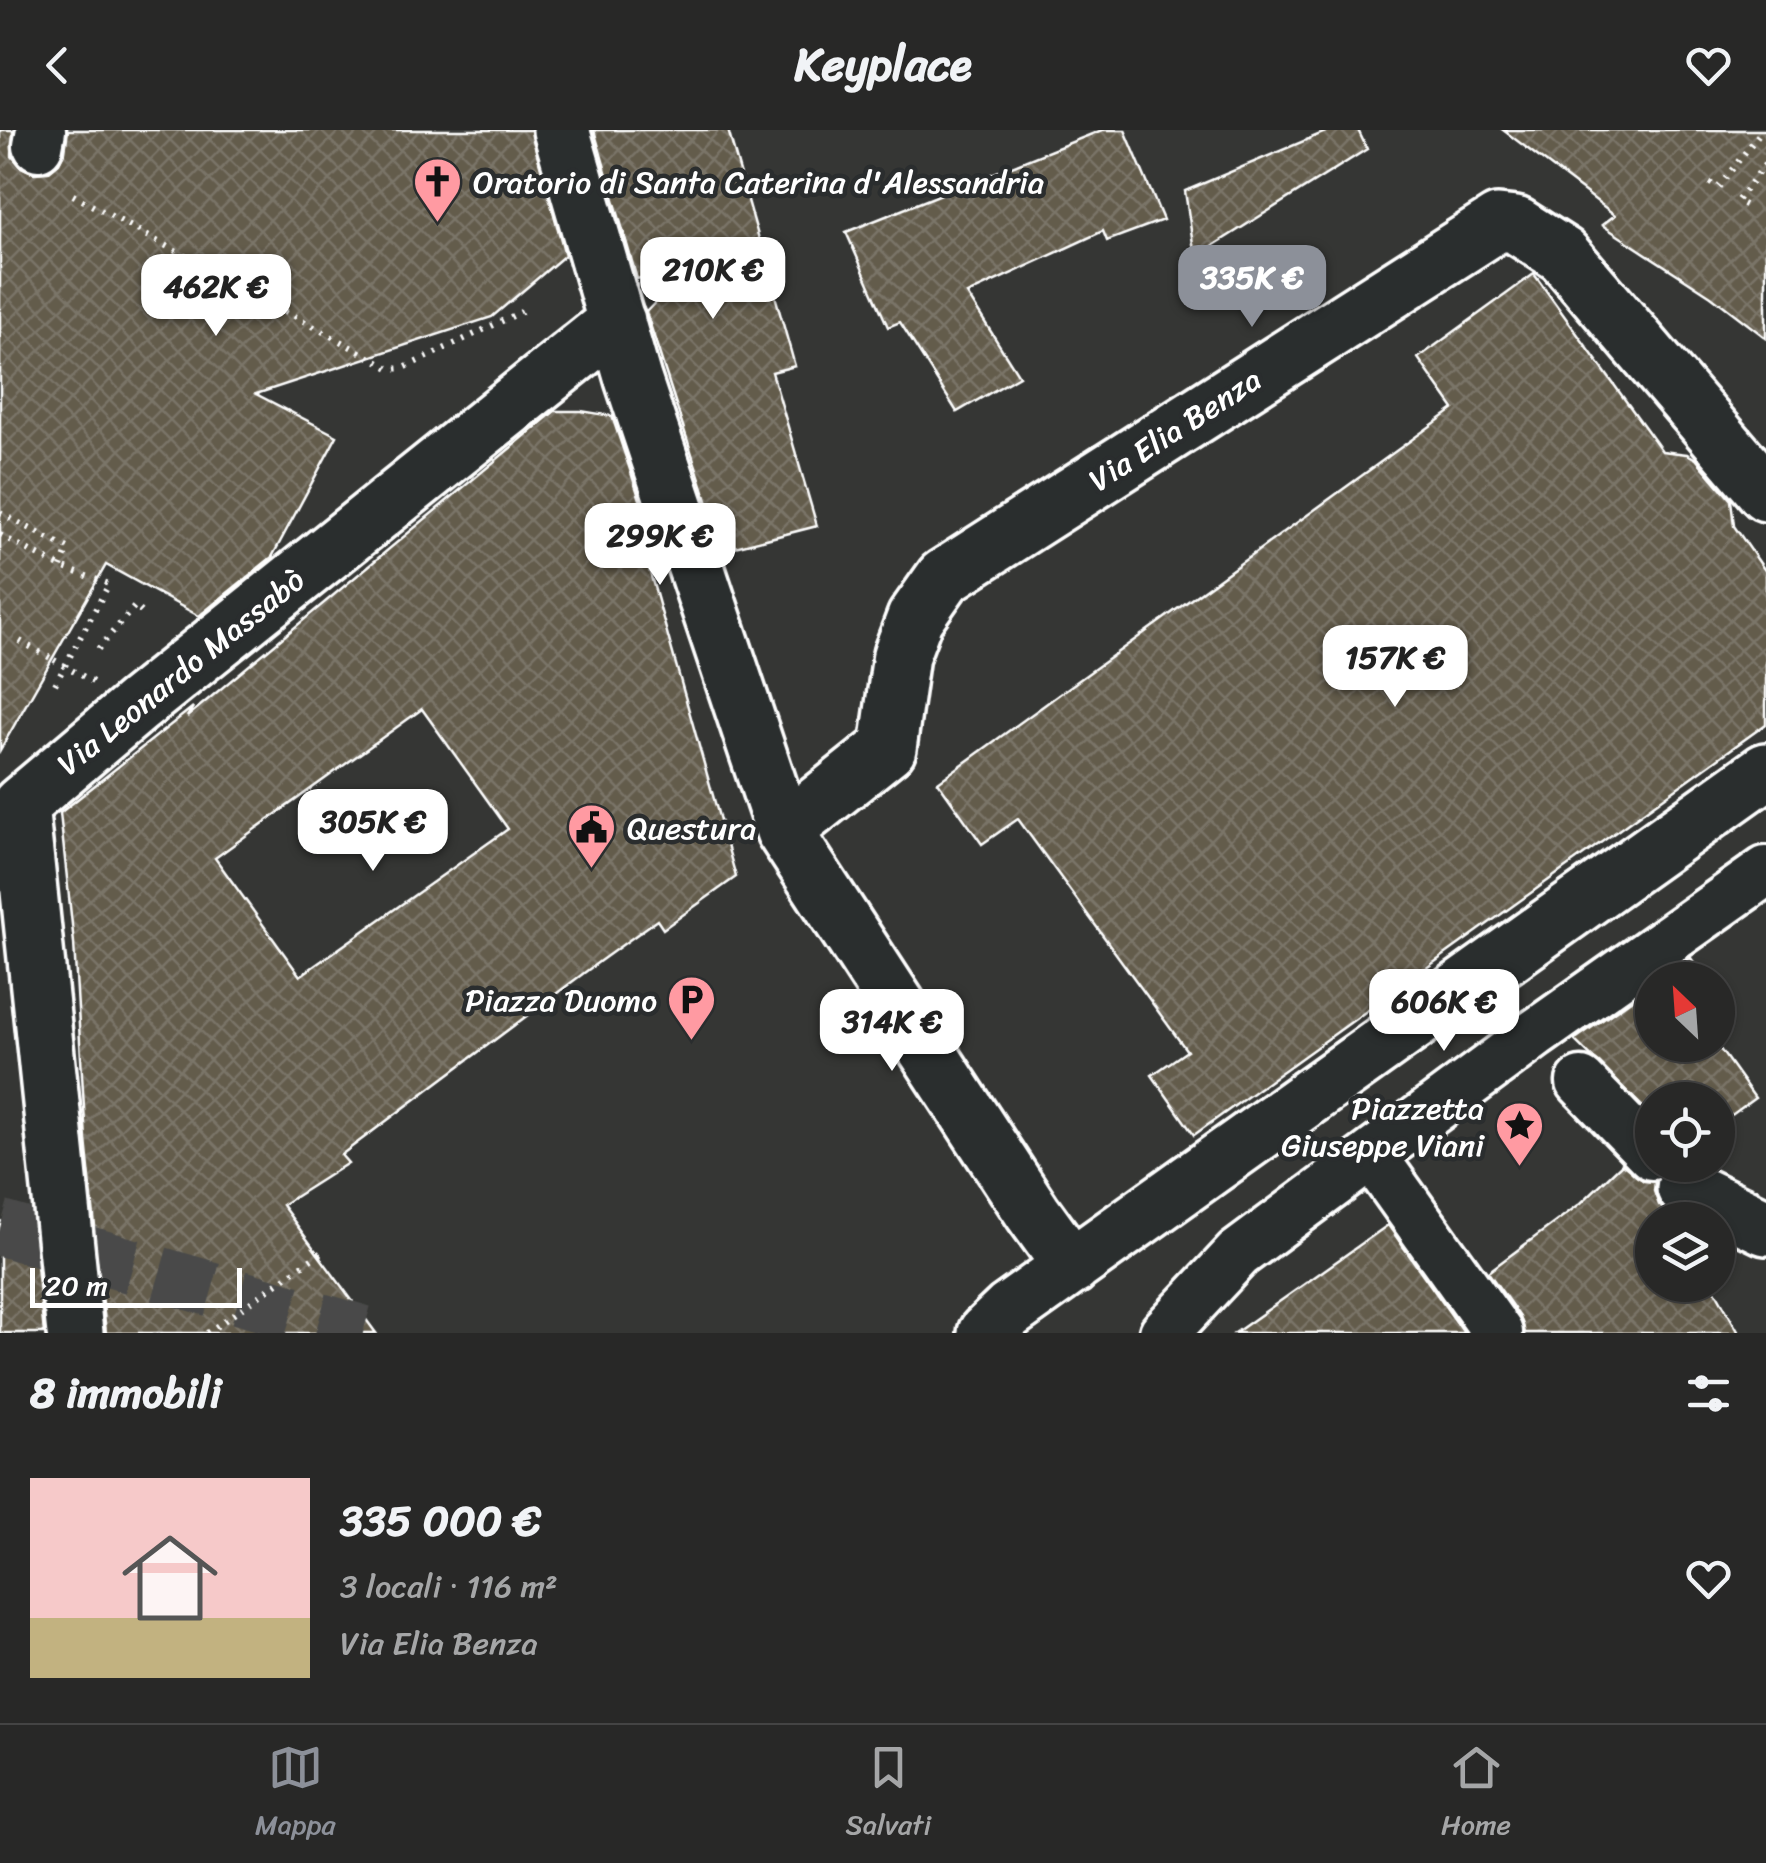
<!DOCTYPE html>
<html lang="it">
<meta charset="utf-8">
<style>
:root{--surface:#282827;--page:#343433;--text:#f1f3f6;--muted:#a5a6a7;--line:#444;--accent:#8c9099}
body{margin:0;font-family:Sriracha,sans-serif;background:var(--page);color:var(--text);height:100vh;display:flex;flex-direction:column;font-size:38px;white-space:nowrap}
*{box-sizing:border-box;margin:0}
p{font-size:32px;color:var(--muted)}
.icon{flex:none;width:55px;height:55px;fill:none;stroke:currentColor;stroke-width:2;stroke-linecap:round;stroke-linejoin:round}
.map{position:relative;height:1203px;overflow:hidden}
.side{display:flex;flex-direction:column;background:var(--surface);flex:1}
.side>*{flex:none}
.needle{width:65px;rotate:335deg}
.controls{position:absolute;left:1635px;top:832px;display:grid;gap:20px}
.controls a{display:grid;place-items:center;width:100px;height:100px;border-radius:50%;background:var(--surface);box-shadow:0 2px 8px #0004,0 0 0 2px var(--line);font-size:50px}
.scale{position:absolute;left:30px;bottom:25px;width:212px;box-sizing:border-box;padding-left:10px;border:5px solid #fff;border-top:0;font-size:28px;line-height:35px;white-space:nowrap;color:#fff;-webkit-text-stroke:8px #2a2d2e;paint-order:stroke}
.price{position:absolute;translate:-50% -85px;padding:0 22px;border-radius:20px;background:#fff;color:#222;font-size:32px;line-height:65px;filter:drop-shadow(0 2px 5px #0008)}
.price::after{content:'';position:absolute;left:50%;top:60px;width:30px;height:22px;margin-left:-15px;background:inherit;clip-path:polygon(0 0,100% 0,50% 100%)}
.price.active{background:var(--accent);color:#fff}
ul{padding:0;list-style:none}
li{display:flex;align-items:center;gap:30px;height:250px;padding:0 30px}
li span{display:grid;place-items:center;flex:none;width:280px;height:200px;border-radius:0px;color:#555}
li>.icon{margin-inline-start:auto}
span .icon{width:120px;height:120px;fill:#fffc;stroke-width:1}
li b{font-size:42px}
h2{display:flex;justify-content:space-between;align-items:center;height:120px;padding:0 30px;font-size:42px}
header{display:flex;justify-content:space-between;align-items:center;height:130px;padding:0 30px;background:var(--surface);font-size:45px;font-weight:700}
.tabs{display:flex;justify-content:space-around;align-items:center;height:140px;border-top:2px solid var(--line);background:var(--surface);font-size:28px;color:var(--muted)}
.tabs a{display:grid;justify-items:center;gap:5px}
.tabs .active{color:var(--accent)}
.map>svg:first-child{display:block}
</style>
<header><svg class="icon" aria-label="back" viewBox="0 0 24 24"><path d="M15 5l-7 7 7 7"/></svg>Keyplace<svg class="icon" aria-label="heart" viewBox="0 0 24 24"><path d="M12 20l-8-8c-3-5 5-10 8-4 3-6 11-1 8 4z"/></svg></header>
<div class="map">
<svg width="1766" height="1203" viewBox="0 0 1766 1203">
<defs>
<pattern id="building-cross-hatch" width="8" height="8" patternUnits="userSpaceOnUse" patternTransform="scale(2.5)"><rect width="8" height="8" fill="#635c4c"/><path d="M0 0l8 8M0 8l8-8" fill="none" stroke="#7a7467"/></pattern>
</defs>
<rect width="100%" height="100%" fill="#353634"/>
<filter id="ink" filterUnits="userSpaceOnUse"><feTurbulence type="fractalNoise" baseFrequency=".01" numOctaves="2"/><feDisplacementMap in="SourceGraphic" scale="20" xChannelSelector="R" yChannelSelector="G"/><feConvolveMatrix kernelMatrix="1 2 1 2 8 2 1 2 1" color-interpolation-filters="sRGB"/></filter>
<g filter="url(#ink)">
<path fill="url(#building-cross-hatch)" stroke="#fff" stroke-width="2.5" fill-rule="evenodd" d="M0,0h13l-1,26 9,11 13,6 14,-1 11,-9 6,-12 3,-21h463l34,125 -73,62 -236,77 81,42 -65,121 -73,59 -93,-51 -106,185z
M594,0h134l67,236 -23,6 45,154 -94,24 -77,-238 46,-48 -55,15z
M1102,0h23l38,90 -56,21 -4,-10 -136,63 52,82 -62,36 -57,-90 -12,5 -42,-95z
M1330,0h28l9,19 -172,108 -10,-66z
M1503,0h263v208l-55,-42 -109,-71 13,-10z
M1534,144l128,177 25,3 9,5 35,41 3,26 32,46v152l-572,411 -42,-60 35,-24 -169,-232 -36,25 -44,-62 516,-373 -36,-51z
M555,281h26l31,5 50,149 -13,4 87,308 -73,52 -6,-9 -57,41 -259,194 7,8 -66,42 94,128h-270l-20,-193 -12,-197 -14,-130 133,-106 -6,10zM422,579l86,120 -208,147 -85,-118z
M1691,828l15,22h-47z
M1652,855v60h65l38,53 -37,27v-25h-66v16l-78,-76z
M1622,1034l22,17 11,1 -1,9 5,14 17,15h-24v65h60l27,48h-214l-5,-16 -32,-45 93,-69z
M0,1091l34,16 10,96h-44z
M1388,1095l76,108h-229z"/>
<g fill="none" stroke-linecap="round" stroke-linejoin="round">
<path stroke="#494a48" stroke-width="55" stroke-dasharray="55 28" stroke-linecap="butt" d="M0,1098l363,105"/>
<defs>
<path id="pedestrian" d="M38,16l3,-16
M1581,952l71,73
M1372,1026l126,177
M1164,1203l74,-79 297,-220 231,-163"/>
<path id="minor" d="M561,0l72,249 151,452 249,382 39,54
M784,701l104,-83 13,-93 14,-37 29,-41 554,-354 18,2 47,30 203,238
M1685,1058l81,39
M75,1203l-55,-528 117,-99 480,-385
M986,1203l23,-22 757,-540"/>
</defs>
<use href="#pedestrian" stroke="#fff" stroke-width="55"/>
<use href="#minor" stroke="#fff" stroke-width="62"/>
<path stroke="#fff" stroke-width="6" stroke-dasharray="2.5 8" stroke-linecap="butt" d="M1710,53l8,5 44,-58
M73,65l318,174 13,-1 119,-57
M1745,75l-8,-4 29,-38
M161,140l2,-2 29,14 10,-18
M0,383l68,35 -7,19
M0,405l61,32 48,17 -56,104
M20,511l34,19
M98,519l37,-43 11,10
M207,1203l116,-82"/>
<use href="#pedestrian" stroke="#2a2d2e" stroke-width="48"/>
<use href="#minor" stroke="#2a2d2e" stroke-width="55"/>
<path stroke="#fff" stroke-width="6" stroke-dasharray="2.5 8" stroke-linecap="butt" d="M54,530l39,22"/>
</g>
</g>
<defs>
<symbol id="church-pin" viewBox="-11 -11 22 30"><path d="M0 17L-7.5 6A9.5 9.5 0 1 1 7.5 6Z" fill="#ff9aa2" stroke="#2a2d2e"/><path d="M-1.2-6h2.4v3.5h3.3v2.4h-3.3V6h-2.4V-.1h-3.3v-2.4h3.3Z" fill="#111"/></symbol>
<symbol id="civic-pin" viewBox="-11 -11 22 30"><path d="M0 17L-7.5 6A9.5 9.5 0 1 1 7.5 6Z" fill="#ff9aa2" stroke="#2a2d2e"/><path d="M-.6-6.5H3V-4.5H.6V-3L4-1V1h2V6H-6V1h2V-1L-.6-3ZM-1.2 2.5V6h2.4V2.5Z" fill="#111"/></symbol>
<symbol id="parking-pin" viewBox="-11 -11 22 30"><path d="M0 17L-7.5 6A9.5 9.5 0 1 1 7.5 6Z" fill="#ff9aa2" stroke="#2a2d2e"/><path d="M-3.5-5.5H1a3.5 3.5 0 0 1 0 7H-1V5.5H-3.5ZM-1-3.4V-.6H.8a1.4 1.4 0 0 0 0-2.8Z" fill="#111"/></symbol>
<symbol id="sight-pin" viewBox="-11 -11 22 30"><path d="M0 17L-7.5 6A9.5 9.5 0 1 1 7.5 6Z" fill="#ff9aa2" stroke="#2a2d2e"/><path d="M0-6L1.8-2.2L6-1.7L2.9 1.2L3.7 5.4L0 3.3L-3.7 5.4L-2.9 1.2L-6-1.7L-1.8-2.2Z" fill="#111"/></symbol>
</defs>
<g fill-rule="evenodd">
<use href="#church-pin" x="410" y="24" width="55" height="75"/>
<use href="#civic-pin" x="564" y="670" width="55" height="75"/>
<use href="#parking-pin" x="664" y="842" width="55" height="75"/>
<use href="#sight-pin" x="1492" y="968" width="55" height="75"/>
</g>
<g text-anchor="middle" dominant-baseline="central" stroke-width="9" stroke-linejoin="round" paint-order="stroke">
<g font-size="32" fill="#fff" stroke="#2a2d2e" text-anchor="start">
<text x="473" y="52">Oratorio di Santa Caterina d'Alessandria</text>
<text x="627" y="698">Questura</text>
<text x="657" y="870" text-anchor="end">Piazza Duomo</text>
<text x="1484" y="978" text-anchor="end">Piazzetta<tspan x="1484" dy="37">Giuseppe Viani</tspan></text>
</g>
<g font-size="32" fill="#fff" stroke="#2a2d2e">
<text transform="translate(1175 300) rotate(-33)">Via Elia Benza</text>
<text transform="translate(181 542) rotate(-39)">Via Leonardo Massabò</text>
</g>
</g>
</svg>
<div class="controls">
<a><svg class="needle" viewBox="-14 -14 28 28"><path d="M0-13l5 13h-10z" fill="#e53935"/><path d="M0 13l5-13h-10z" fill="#a5a6a7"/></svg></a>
<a><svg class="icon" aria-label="locate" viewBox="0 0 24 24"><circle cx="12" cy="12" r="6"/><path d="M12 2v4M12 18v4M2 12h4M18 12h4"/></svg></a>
<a><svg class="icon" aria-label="layers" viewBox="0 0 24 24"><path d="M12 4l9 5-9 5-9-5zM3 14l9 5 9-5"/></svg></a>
</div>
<div class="scale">20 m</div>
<b class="price" style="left:713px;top:192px">210K €</b>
<b class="price active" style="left:1252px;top:200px">335K €</b>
<b class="price" style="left:216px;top:209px">462K €</b>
<b class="price" style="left:660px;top:458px">299K €</b>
<b class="price" style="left:1395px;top:580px">157K €</b>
<b class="price" style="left:373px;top:744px">305K €</b>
<b class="price" style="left:1444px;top:924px">606K €</b>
<b class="price" style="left:892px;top:944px">314K €</b>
</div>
<section class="side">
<h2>8 immobili<svg class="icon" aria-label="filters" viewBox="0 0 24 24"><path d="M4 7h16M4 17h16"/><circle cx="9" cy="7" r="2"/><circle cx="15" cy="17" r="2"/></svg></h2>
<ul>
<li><span style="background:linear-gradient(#f6c9c9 70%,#c2b280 0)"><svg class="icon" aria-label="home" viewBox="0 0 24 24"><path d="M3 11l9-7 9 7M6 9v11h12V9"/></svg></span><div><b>335 000 €</b><p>3 locali · 116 m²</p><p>Via Elia Benza</p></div><svg class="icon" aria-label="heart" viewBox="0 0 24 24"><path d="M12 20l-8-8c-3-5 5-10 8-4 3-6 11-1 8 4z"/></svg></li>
</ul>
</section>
<nav class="tabs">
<a class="active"><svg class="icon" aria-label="map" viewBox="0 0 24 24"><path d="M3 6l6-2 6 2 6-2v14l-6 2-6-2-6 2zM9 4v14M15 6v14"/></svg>Mappa</a>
<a><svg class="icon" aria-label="saved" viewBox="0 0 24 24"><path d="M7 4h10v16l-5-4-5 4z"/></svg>Salvati</a>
<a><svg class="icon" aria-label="home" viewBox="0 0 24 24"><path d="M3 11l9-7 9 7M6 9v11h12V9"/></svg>Home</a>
</nav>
